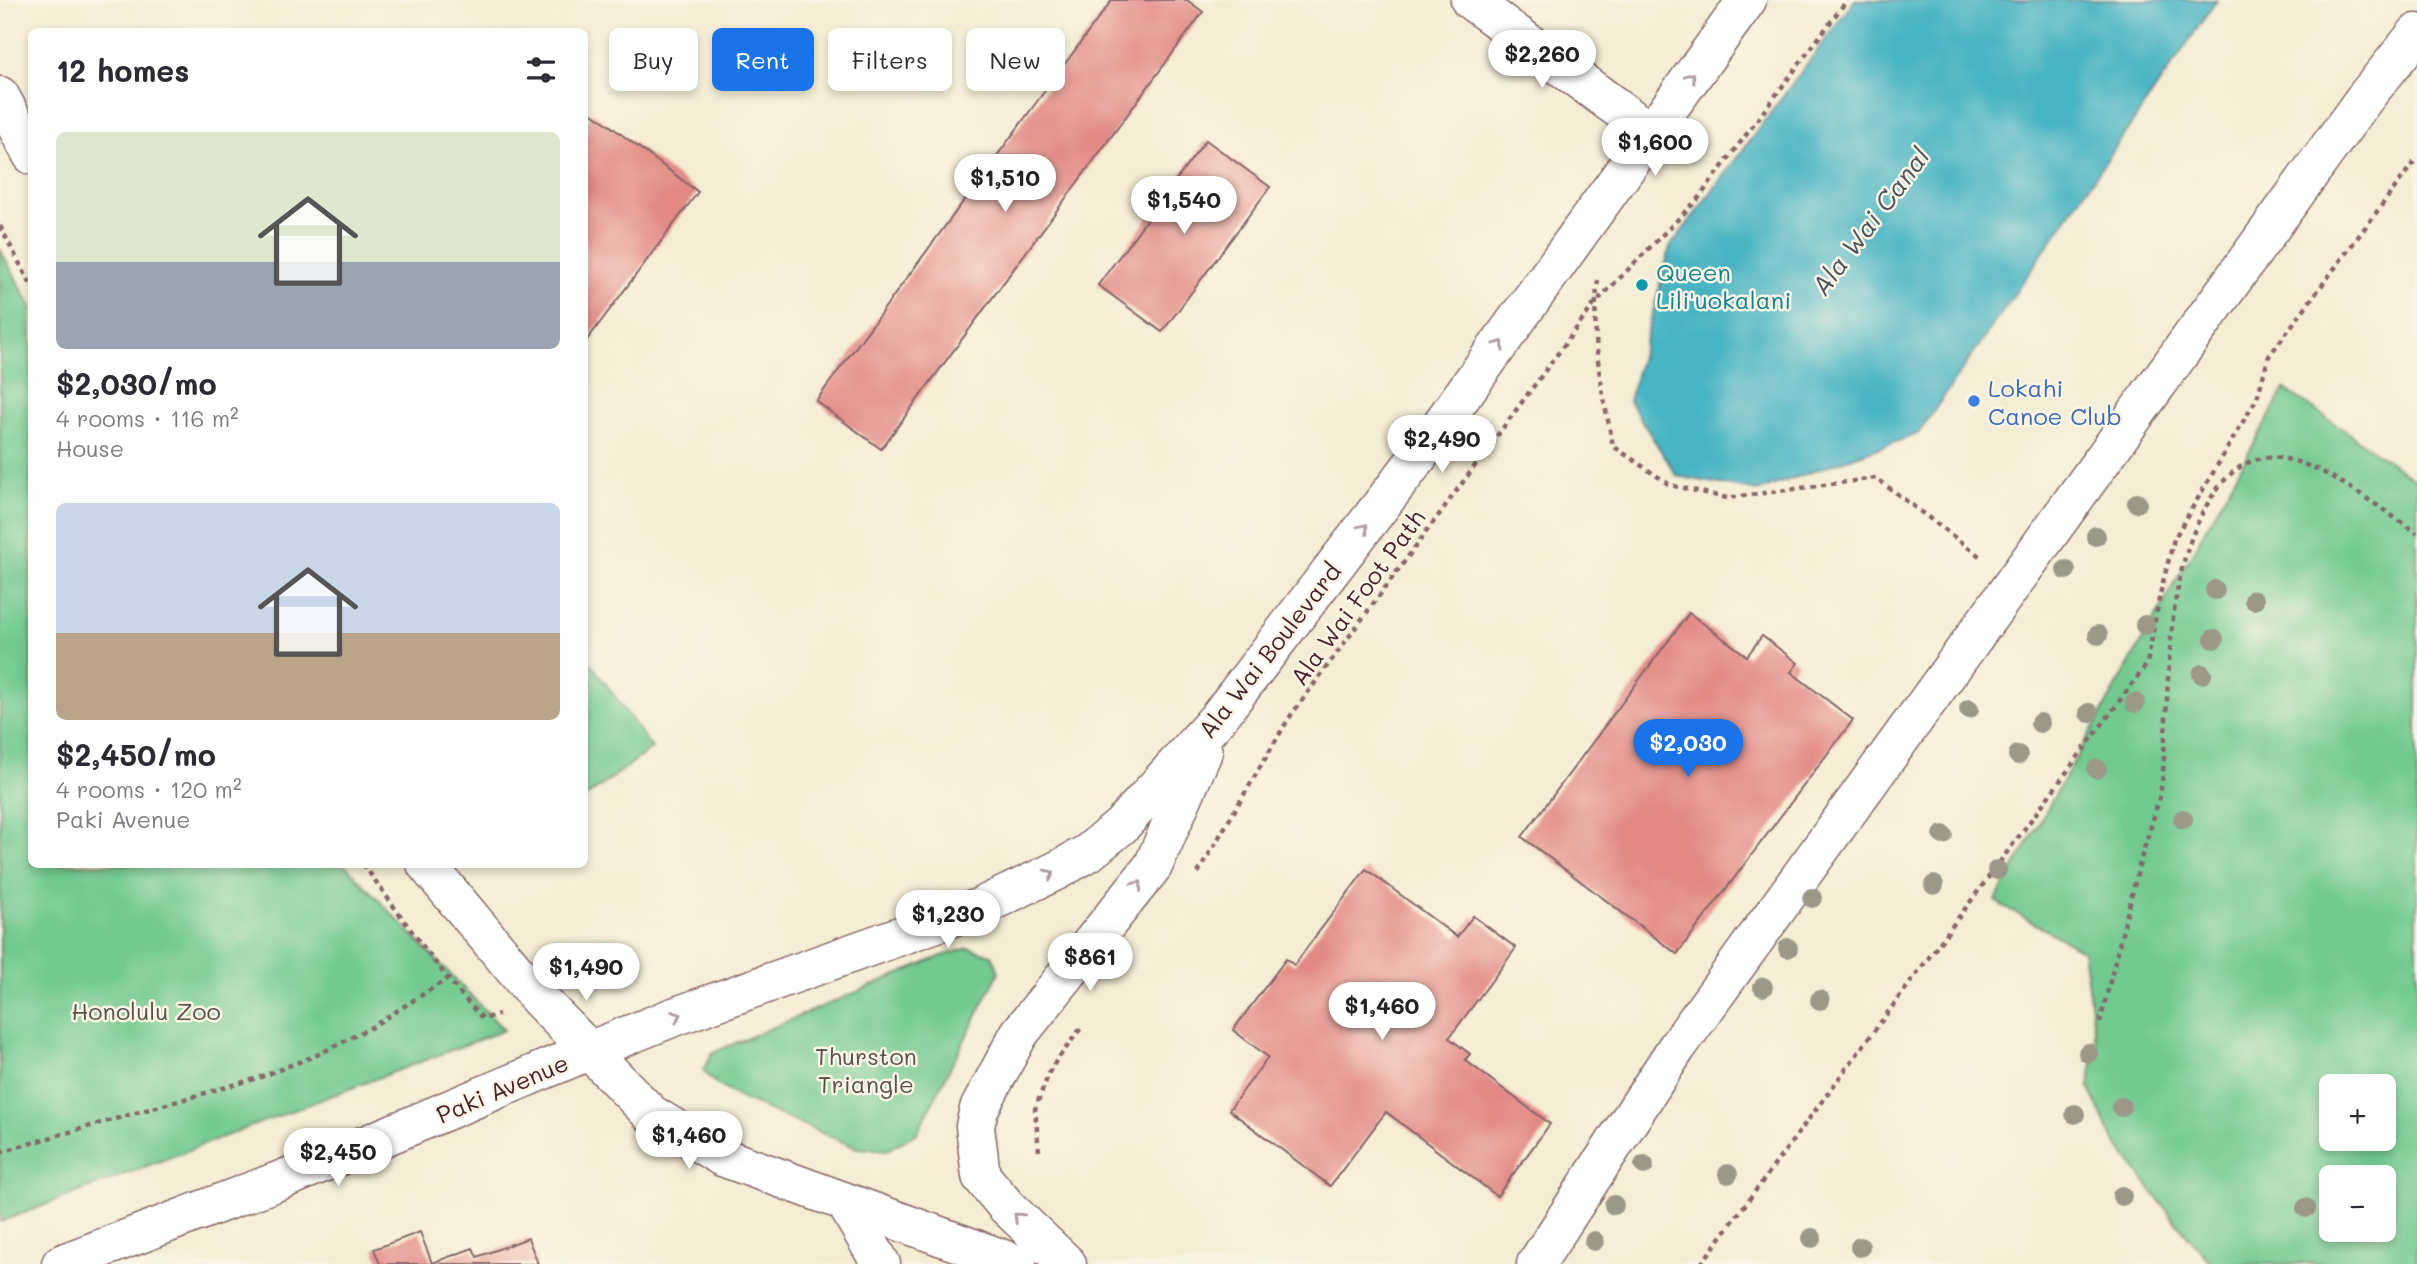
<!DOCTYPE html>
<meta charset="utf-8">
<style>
:root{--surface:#fff;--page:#f2f2f3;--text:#2b2b33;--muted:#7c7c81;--accent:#1a73e8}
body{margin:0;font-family:Mali,sans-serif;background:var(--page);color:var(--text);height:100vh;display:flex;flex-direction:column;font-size:26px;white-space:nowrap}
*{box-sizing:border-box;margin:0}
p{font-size:23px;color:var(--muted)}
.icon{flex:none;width:38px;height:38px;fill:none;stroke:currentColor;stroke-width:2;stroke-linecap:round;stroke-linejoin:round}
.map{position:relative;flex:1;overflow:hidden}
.panel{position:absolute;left:28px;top:28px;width:560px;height:840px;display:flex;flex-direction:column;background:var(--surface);border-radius:10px;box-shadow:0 4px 10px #0003}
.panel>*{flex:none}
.top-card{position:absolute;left:609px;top:28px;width:665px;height:63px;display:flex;gap:14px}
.fabs{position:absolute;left:2319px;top:1074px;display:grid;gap:14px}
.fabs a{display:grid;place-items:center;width:77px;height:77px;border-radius:10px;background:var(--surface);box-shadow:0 4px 10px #0003;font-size:35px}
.price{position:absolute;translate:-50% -60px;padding:0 16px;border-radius:24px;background:#fff;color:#222;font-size:23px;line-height:46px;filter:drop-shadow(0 2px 4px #0008)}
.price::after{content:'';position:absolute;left:50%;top:42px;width:21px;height:16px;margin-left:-10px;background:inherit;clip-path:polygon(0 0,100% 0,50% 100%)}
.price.active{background:var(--accent);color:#fff}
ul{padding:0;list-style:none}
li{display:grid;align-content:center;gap:14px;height:371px;padding:0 28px}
li span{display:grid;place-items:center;height:217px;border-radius:10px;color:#555}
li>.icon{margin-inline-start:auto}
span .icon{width:126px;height:126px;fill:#fffc;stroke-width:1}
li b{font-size:30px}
h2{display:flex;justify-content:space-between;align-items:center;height:84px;padding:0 28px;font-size:30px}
.pill{padding:0 24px;border-radius:10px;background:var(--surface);box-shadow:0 4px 10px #0003;font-size:24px;line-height:63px}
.pill.active{background:var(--accent);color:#fff}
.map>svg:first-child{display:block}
</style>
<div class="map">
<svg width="2417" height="1264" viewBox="0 0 2417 1264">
<rect width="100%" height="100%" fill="#fcf5e5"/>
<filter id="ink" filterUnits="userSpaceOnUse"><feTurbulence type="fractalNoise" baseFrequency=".0143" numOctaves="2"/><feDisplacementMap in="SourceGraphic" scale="14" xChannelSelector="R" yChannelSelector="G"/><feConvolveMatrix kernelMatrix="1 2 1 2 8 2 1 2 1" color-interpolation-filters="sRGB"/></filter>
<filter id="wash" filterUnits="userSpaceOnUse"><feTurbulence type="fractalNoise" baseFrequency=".00686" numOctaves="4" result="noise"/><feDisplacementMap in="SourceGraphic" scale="28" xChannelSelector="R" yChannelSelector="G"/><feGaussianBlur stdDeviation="1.57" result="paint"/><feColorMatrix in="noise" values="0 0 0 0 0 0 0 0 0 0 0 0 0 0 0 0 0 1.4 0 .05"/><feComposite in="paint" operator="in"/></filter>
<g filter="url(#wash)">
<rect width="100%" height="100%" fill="#f4ecd3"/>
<path fill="#71c990" stroke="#5e745e" stroke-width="2" fill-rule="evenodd" d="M0,249l31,57 1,558 313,1 159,165 -504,192z
M2285,389l132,92v783h-205l-40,-47 -59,-78 -24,-52 7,-45 -13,-91 -88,-50zM2331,1087h53v52h-53zM2331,1178h53v52h-53z
M585,655l67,93 -67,50h-1z
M968,948l24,7 7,17 -82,161 -30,17 -30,-2 -117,-50 -25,-15 -12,-13 9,-17 230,-97z"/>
<path fill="#47b4c3" stroke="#486a77" stroke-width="2" d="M1855,0h362l-299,434 -160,57 -81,-15 -48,-75 41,-154z"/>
<g id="blocks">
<path fill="#e28985" d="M1112,0h75l16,12 -322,437 -65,-48z
M593,113l105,79 -114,152v-219z
M1206,140l64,47 -108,145 -64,-47z
M1689,613l58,43 15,-20 36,27 -7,9 62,48 -176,234 -155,-117z
M1366,869l91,68 16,-21 43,32 -67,90 21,16 -5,6 85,64 -53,72 -111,-84 -56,74 -101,-76 39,-53 -35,-27 53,-71 8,6z
M420,1232l12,31 41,-15 4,9 51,-19 10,26h-158l-6,-15z"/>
</g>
</g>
<g filter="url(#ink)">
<use href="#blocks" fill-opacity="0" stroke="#866766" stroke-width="2"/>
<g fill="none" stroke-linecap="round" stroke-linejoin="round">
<defs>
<path id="minor" d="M1470,0l180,132
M61,1264l233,-89 297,-125
M1536,1264l141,-217 687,-948 53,-66"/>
<path id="major" d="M0,96l32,59
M426,864l113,135 112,115 71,43 295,107
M591,1050l80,-32 307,-110 80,-38 30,-17 33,-27 97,-108 200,-261 329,-457
M845,1202l36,62
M1067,1264l-60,-57 -26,-31 -6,-50 4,-17 40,-75 134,-168 50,-114"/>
</defs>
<use href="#minor" stroke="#866766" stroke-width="41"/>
<use href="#major" stroke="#866766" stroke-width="41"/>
<path stroke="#866766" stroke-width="4.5" stroke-dasharray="5 5" stroke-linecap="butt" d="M0,226l32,61
M1598,280c-8,59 4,109 15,166l57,39 57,13 149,-20 106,80
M363,864c39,53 75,107 120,155l16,-5
M1198,873l91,-155 306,-415 103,-104 149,-199
M579,982l27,-11
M2100,1023c13,-55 27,-110 41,-164 7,-25 17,-51 21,-77 2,-15 2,-32 3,-47 5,-77 3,-164 43,-232 12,-20 27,-38 50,-44 48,-12 120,49 159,74
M1039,1151l-4,-42 16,-41 30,-40
M0,1152l258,-74 59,-23 53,-27 77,-49
M1701,1264l446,-600 13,-70 14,-55 83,-141 12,-42 148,-198"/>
<use href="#minor" stroke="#fff" stroke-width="38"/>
<use href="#major" stroke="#fff" stroke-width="38"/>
</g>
<g fill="#9d9787">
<circle cx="2137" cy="503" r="10"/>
<circle cx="2096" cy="536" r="10"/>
<circle cx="2066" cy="570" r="10"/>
<circle cx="2215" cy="590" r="10"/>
<circle cx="2254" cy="600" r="10"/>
<circle cx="2145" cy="625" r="10"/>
<circle cx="2098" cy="635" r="10"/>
<circle cx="2214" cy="639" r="10"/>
<circle cx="2202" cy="674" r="10"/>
<circle cx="2135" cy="703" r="10"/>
<circle cx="1969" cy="709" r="10"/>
<circle cx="2089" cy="713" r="10"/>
<circle cx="2040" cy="723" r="10"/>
<circle cx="2018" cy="755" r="10"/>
<circle cx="2097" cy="769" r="10"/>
<circle cx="2183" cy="819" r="10"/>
<circle cx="1943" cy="835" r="10"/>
<circle cx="1997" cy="870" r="10"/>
<circle cx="1934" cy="885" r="10"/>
<circle cx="1812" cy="898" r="10"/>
<circle cx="1788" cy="948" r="10"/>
<circle cx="1763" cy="987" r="10"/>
<circle cx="1820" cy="1000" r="10"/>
<circle cx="2088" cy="1053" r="10"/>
<circle cx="2121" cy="1107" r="10"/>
<circle cx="2075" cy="1114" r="10"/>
<circle cx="1644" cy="1165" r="10"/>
<circle cx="1728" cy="1174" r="10"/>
<circle cx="2122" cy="1196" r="10"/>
<circle cx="1614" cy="1205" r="10"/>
<circle cx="2306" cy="1208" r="10"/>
<circle cx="1812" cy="1238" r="10"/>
<circle cx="1594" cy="1241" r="10"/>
<circle cx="1860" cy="1247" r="10"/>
</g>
<defs><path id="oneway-chevron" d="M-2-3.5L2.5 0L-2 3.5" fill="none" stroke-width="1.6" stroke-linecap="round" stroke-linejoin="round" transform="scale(1.75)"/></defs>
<g stroke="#ae9aa0">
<use href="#oneway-chevron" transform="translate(1691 77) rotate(-54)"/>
<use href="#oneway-chevron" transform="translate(1500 345) rotate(-54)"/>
<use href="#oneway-chevron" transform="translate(1364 528) rotate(-52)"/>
<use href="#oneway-chevron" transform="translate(1050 874) rotate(-26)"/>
<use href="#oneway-chevron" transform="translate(1138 885) rotate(-51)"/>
<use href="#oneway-chevron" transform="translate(677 1016) rotate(-20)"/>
<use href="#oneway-chevron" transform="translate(1018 1217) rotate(-137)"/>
</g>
</g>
<circle fill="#0f9aa8" stroke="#fcf5e5" stroke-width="2.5" cx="1642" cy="285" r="7"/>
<circle fill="#3f7fe0" stroke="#fcf5e5" stroke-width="2.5" cx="1974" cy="401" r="7"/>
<g text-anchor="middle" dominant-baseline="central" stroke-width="5" stroke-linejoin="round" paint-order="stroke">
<g font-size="24" fill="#0d838f" stroke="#fcf5e5" text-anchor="start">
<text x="1656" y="271">Queen<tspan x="1656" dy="28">Lili'uokalani</tspan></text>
</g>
<g font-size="24" fill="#366cbe" stroke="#fcf5e5" text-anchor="start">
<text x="1988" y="387">Lokahi<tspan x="1988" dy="28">Canoe Club</tspan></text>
</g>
<g font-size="24" fill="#4a1f2b" stroke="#fcf5e5">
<text transform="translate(1357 597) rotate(-54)">Ala Wai Foot Path</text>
<text transform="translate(1269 650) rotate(-52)">Ala Wai Boulevard</text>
<text transform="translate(502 1088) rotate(-23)">Paki Avenue</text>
</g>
<g font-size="24" fill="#565249" stroke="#fcf5e5">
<text x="146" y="1010">Honolulu Zoo</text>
<text x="866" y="1055">Thurston<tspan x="866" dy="28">Triangle</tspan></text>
</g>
<g font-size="26" font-style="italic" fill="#495360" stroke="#fcf5e5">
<text transform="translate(1870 221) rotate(-53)">Ala Wai Canal</text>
</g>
</g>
</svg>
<div class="fabs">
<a>+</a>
<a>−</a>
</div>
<b class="price" style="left:1542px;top:90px">$2,260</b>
<b class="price" style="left:1655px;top:178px">$1,600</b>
<b class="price" style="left:1005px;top:214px">$1,510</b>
<b class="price" style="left:1184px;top:236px">$1,540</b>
<b class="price" style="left:1442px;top:475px">$2,490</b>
<b class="price active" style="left:1688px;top:779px">$2,030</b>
<b class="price" style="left:948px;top:950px">$1,230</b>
<b class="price" style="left:1090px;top:993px">$861</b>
<b class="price" style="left:586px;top:1003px">$1,490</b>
<b class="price" style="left:1382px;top:1042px">$1,460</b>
<b class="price" style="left:689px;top:1171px">$1,460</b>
<b class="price" style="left:338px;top:1188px">$2,450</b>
<div class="top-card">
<a class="pill">Buy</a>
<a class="pill active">Rent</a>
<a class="pill">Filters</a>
<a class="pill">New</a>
</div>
<section class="panel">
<h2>12 homes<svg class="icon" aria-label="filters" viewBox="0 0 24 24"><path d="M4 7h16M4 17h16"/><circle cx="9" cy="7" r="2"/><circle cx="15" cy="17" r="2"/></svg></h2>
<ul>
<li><span style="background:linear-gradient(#dfe7d0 60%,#9aa5b1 0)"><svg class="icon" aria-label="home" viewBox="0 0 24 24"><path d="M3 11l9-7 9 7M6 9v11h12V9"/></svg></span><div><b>$2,030/mo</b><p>4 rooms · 116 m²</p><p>House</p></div></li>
<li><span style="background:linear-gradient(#c9d6e8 60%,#b9a48a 0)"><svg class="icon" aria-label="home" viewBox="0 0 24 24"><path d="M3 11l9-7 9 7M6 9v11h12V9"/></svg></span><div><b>$2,450/mo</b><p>4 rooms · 120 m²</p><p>Paki Avenue</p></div></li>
</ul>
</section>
</div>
